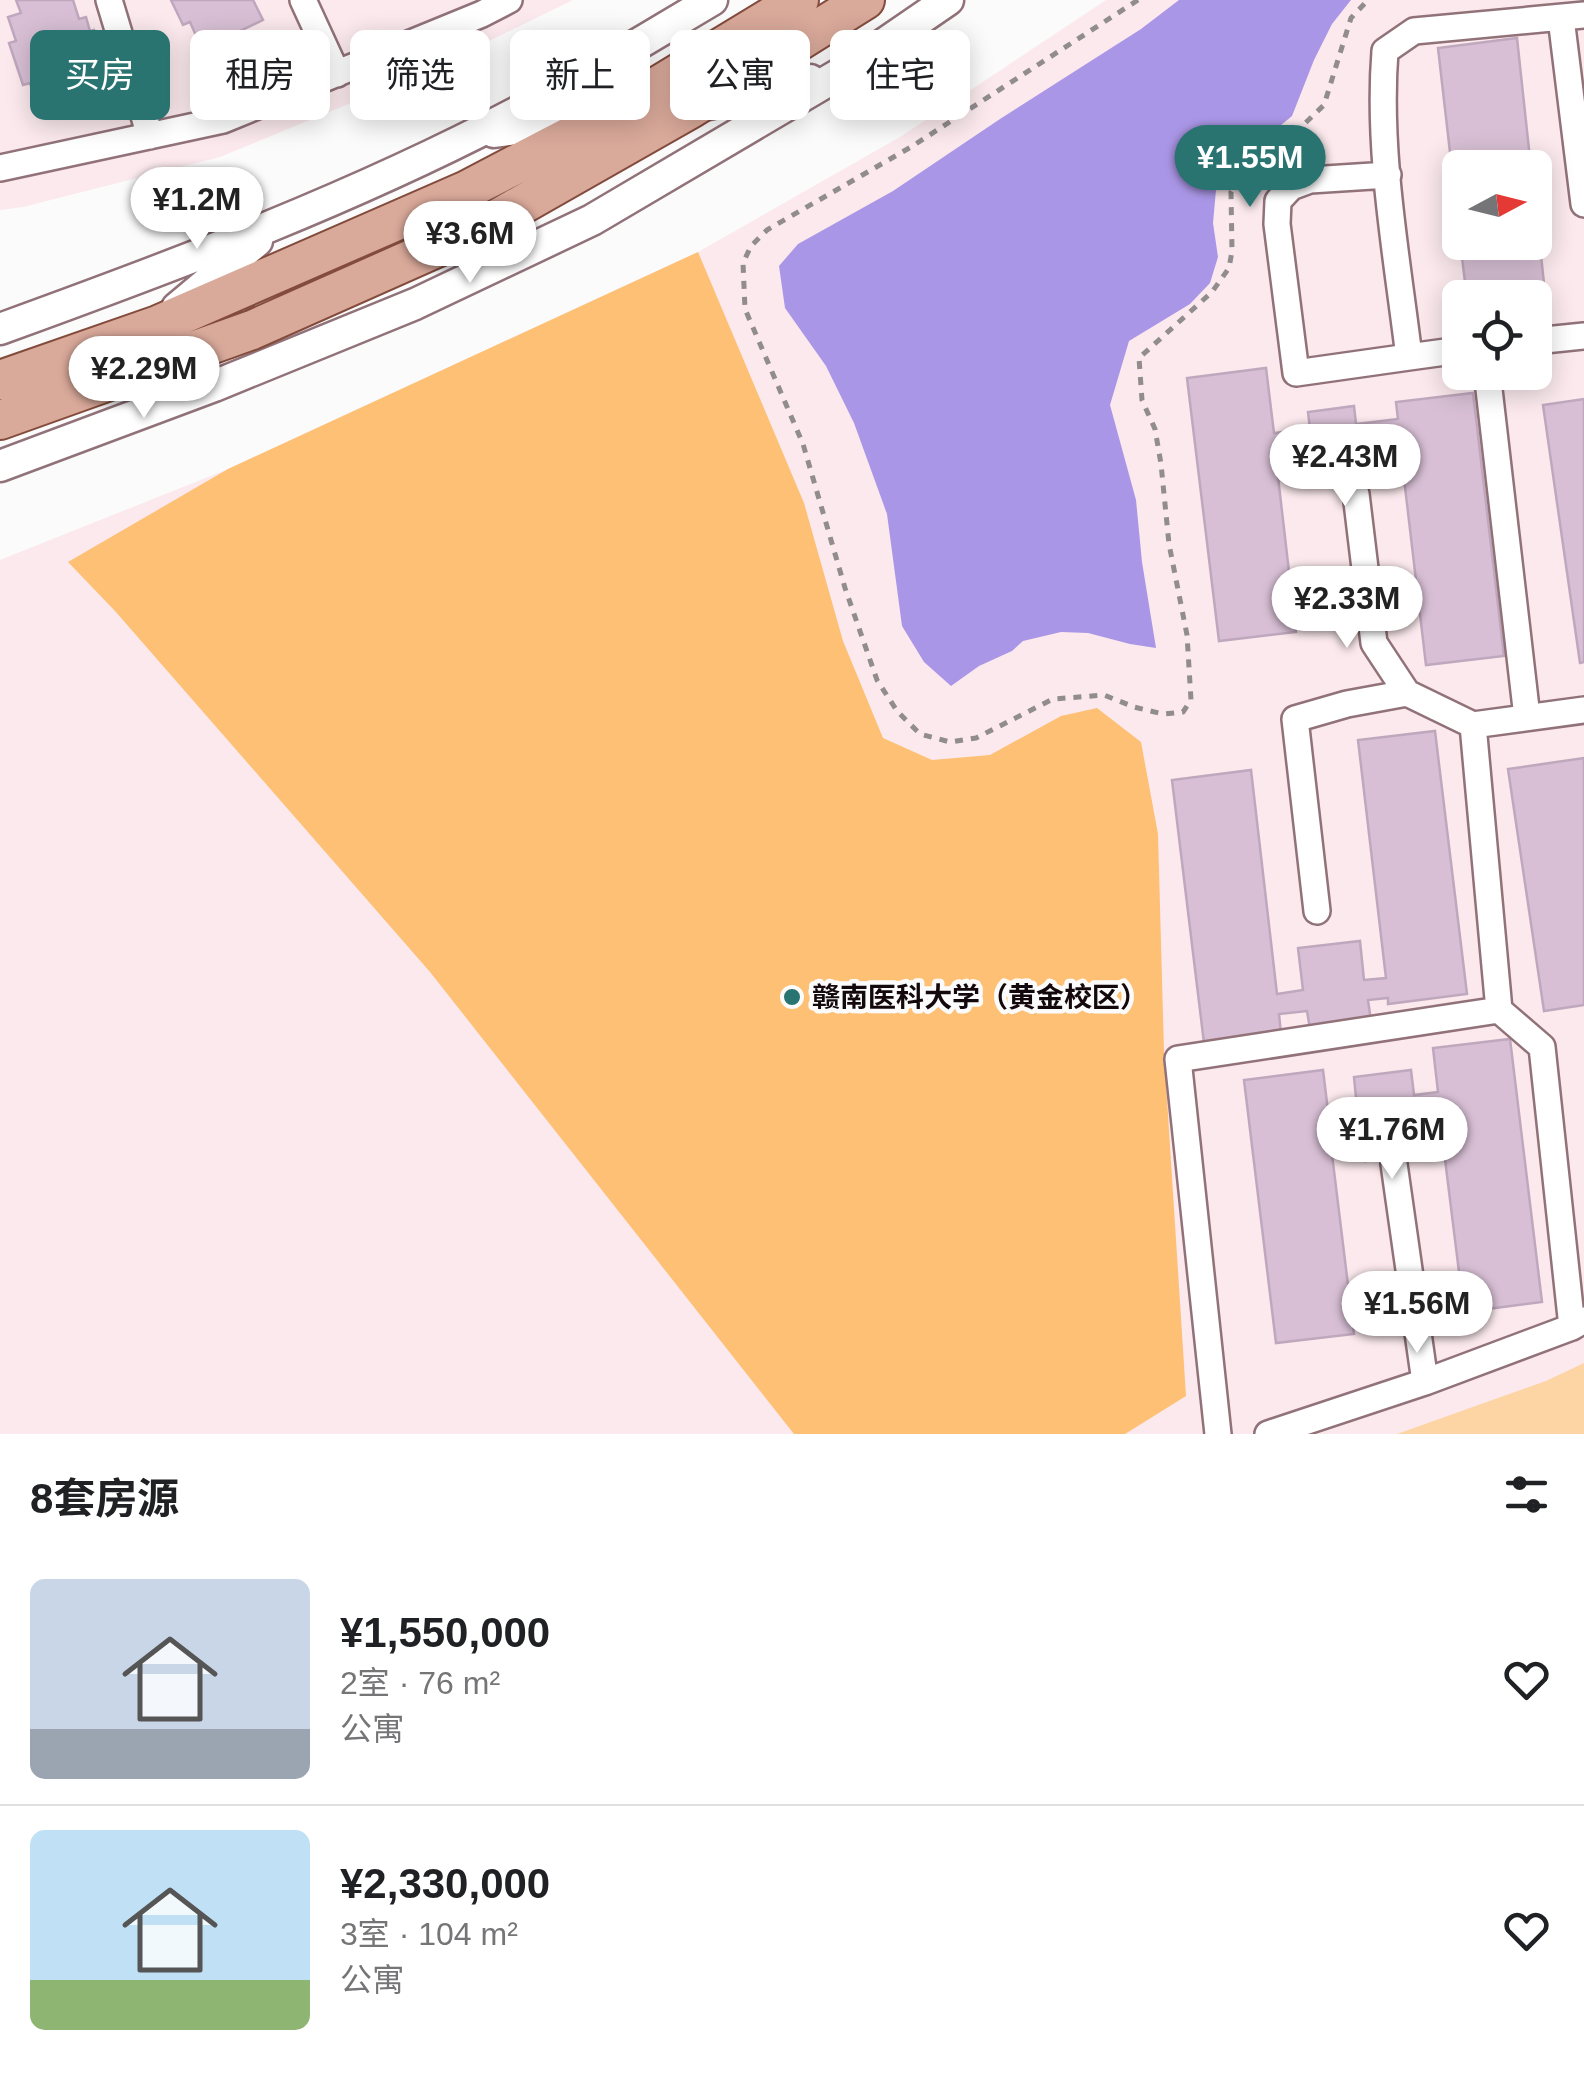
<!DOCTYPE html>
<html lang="zh">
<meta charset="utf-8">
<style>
:root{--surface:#fff;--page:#f6f6f6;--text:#202124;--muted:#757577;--line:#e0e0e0;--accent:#297371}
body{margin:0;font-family:Arial,"Noto Sans SC",sans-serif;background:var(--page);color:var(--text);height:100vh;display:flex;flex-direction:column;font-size:38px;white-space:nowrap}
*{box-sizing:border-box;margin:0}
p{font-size:32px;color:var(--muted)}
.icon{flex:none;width:55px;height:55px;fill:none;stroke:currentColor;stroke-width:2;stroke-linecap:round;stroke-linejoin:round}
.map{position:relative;height:1434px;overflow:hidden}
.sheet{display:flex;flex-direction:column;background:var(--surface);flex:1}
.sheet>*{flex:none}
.guide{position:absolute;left:30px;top:30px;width:1000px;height:90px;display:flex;gap:20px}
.needle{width:65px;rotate:83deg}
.tools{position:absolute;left:1442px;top:150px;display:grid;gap:20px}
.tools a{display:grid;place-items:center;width:110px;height:110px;border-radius:15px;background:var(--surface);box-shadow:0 5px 25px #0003;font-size:50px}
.price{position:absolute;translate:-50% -85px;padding:0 22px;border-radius:35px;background:#fff;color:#222;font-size:32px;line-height:65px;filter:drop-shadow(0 2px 5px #0008)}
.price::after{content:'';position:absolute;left:50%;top:60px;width:30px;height:22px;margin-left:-15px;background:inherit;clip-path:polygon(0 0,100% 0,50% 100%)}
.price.active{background:var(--accent);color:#fff}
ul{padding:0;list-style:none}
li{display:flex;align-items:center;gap:30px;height:250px;padding:0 30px}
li+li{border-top:2px solid var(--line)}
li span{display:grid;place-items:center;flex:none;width:280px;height:200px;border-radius:15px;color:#555}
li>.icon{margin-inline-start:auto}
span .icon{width:120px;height:120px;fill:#fffc;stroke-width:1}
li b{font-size:42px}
h2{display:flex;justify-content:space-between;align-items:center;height:120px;padding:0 30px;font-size:42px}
.chip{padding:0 35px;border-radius:15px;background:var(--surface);box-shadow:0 5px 25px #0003;font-size:35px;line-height:90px}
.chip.active{background:var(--accent);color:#fff}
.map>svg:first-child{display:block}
</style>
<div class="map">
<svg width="1584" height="1434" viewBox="0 0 1584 1434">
<rect width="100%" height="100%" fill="#fbfbfb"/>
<path fill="#fbe9ed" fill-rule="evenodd" d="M0,0h573l-152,74 -201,83 -197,50 -23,3z
M1106,0h478v1434h-1584v-874l228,-91 470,-217 202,-115zM1460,168h75v74h-75zM1460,298h75v74h-75z"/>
<path fill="#fdd5a5" d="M1584,1363v71h-187l149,-53z"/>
<path fill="#fdc075" d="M698,252l106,251 39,138 40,97 49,22 58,-5 71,-39 36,-8 44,34 17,92 6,218 22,344 -61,38h-331l-364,-462 -315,-361 -47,-49 160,-93z"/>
<path fill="#aa96e6" d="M1179,0h172l-19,24 -18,36 -22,56 -24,20 -34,13 -16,19 -5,55 5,34 -8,26 -20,21 -61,37 -19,64 26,95 6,62 14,86 -26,-4 -42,-11 -27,-1 -38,9 -11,10 -33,15 -28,20 -27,-24 -22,-36 -15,-112 -33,-91 -28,-57 -41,-58 -6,-42 19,-22 95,-53 107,-72 141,-90z"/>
<path fill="#d8bfd5" stroke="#bfa8bd" stroke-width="2.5" d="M16,0h57l6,19 7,-2 4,14 4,-1 5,14 -4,1 5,15 -7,2 9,28 -63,20 -9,-27 -7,2 -14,-42 7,-2 -8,-24 13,-4z
M171,0h82l10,20 -61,29 -12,-27 -7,3z
M1517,38l14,130h-71v71l-22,-191z
M1535,200l11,102 -11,1v-5h-68l-7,-56h75z
M1266,368l8,65 36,-4 -2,-17 46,-6 2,18 42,-5 -2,-17 77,-9 31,263 -78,9 -27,-229 -41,5 5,39 -47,6 -5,-39 -36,4 21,181 -77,9 -32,-263z
M1584,399v263l-4,1 -37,-258z
M1435,731l32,263 -79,10v-6l-20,2 3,21 -61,8 -3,-18 -28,3 2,20 -77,9 -32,-263 79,-10 26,224 26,-4 -5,-42 62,-7 4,39 22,-2 -28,-238z
M1584,758v247l-40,6 -36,-242z
M1510,1039l32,263 -78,10 -25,-201 -22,3 5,40 -57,7 -5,-34 -31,3 25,204 -78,9 -32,-263 79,-10 5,41 29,-3 -3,-31 57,-7 3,25 24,-3 -5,-44z"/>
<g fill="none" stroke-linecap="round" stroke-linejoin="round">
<defs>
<path id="minor" d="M109,0l41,136
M303,0l34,74
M1561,18l23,186
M0,168l223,-48 259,-106 27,-14
M1388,175l-78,5 -19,7 -13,14 -1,23 19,149 113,-16
M1535,341l49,-5
M1460,350l-51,7c-12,-100 -32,-205 -24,-306l29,-20 170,-16
M1487,372l40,345
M1356,494l18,149 33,50 66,32
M1317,911l-22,-192 52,-15 60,-11
M1499,1010l43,37 30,280
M1394,1164l31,218
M1218,1434l-40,-375 321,-49 -26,-285 111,-15
M1268,1434l157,-52 147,-55 12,-7"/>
<path id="tertiary" d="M709,104l101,-24
M494,132l98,-13
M177,308l80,-67
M0,329c179,-65 358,-132 527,-222 63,-33 124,-71 185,-107
M0,466l214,-80 201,-82 177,-84 251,-148 105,-72"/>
<path id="primary" d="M0,380l158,-55 307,-134 140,-73 194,-118
M0,420l252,-90 227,-101 213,-121 173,-108"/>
</defs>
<use href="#minor" stroke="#917279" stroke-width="30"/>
<use href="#tertiary" stroke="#917279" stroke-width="35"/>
<use href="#primary" stroke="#834b3c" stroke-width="42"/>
<path stroke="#918c8d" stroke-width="5" stroke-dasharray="8 8" stroke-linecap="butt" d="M1138,0l-227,147 -144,83 -16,16 -8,17 2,46 58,135 42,144 32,92 20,31 23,23 30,8 26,-4 77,-39 51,-4 30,12 29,7 20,-2 8,-12 -4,-65 -18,-91 -8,-80 -6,-35 -13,-29 -3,-42 73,-66 17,-24 3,-17 -1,-59 14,-24 22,-23 31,-15 26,-25 27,-87 17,-18"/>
<use href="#minor" stroke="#fff" stroke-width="25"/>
<use href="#tertiary" stroke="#fff" stroke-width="30"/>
<use href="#primary" stroke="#d9a99a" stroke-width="38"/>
</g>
<circle fill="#297371" stroke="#fbfbfb" stroke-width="4" cx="792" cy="997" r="10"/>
<g text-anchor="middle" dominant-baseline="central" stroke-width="9" stroke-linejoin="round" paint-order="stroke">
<g font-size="28" font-weight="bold" fill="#13080b" stroke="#fbfbfb" text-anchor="start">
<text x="812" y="997">赣南医科大学（黄金校区）</text>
</g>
</g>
</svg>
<div class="tools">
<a><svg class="needle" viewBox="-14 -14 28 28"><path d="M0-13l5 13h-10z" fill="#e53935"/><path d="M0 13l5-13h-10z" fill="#757577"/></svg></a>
<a><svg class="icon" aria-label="locate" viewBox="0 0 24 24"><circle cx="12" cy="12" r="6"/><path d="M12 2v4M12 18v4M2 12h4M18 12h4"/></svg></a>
</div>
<b class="price active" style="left:1250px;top:210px">¥1.55M</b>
<b class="price" style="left:197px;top:252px">¥1.2M</b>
<b class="price" style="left:470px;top:286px">¥3.6M</b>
<b class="price" style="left:144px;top:421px">¥2.29M</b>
<b class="price" style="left:1345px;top:509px">¥2.43M</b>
<b class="price" style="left:1347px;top:651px">¥2.33M</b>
<b class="price" style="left:1392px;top:1182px">¥1.76M</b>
<b class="price" style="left:1417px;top:1356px">¥1.56M</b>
<div class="guide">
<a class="chip active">买房</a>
<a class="chip">租房</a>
<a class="chip">筛选</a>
<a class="chip">新上</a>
<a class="chip">公寓</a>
<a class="chip">住宅</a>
</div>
</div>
<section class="sheet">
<h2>8套房源<svg class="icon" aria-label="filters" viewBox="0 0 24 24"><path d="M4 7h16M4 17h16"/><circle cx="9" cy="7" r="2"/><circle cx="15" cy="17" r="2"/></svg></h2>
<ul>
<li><span style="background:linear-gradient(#c9d6e8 75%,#9aa5b1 0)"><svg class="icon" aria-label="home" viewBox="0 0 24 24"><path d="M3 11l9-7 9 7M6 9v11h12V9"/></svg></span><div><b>¥1,550,000</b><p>2室 · 76 m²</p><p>公寓</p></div><svg class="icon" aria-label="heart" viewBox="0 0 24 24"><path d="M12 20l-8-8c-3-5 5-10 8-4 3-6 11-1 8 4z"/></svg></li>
<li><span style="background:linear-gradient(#bfe0f5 75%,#8fb573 0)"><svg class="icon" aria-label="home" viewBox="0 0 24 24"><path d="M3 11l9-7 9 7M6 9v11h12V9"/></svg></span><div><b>¥2,330,000</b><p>3室 · 104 m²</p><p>公寓</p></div><svg class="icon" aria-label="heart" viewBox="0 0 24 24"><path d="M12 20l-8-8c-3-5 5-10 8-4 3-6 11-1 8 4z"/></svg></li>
</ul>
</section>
